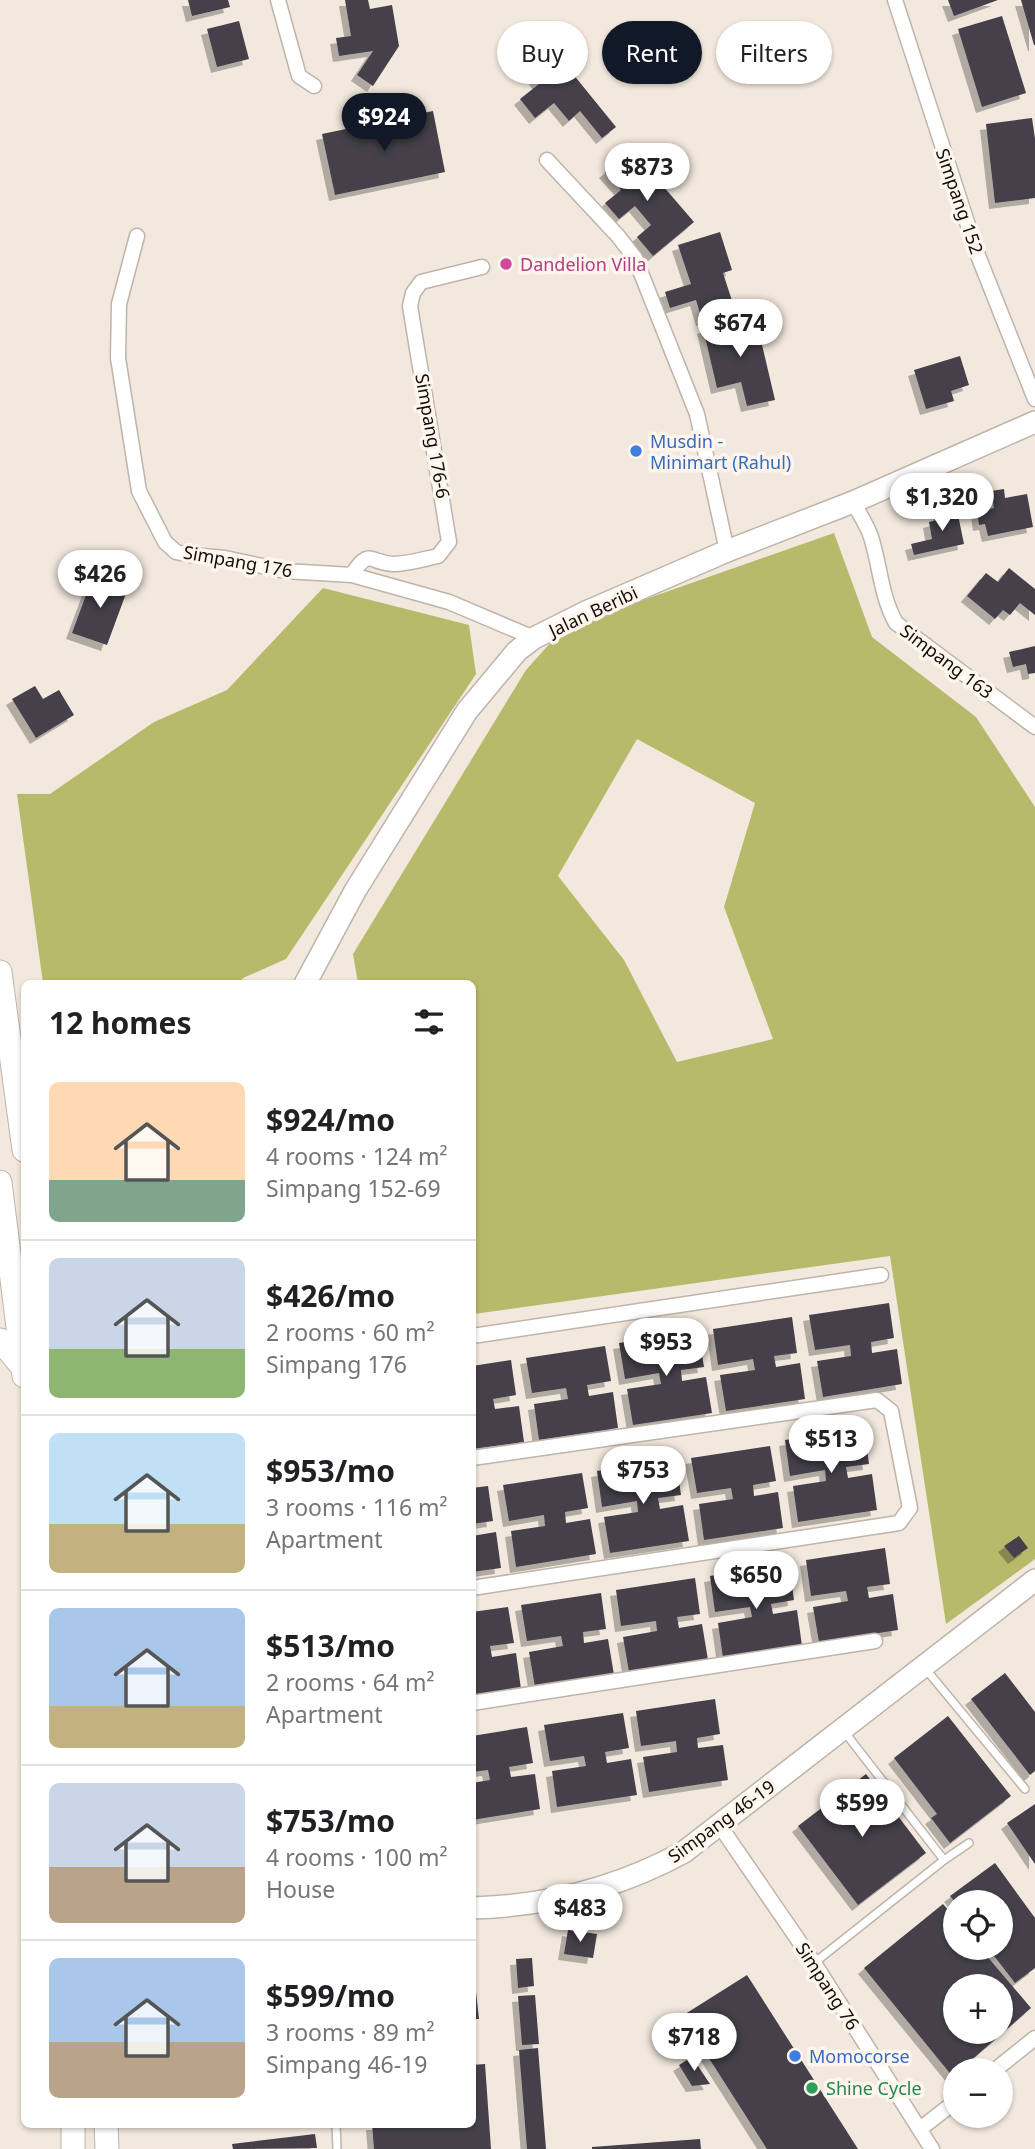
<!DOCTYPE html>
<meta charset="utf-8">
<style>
:root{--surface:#fff;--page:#f6f6f6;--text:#202124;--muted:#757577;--line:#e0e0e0;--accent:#111827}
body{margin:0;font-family:"Noto Sans",sans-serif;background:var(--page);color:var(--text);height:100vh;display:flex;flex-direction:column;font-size:26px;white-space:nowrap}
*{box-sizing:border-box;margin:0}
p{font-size:23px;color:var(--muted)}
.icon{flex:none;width:38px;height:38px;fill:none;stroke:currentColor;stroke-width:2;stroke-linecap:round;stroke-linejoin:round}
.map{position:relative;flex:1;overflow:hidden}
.drawer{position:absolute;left:21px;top:980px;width:455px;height:1148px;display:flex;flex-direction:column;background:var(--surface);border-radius:10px;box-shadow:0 2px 5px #0004}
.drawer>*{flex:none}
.hud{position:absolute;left:497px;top:21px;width:432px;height:63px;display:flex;gap:14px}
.controls{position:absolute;left:943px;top:1890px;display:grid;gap:14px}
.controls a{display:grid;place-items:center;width:70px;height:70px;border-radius:50%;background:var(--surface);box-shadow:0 2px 5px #0004;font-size:35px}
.price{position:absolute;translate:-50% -60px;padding:0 16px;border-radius:24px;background:#fff;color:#222;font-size:23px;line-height:46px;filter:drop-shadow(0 2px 4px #0008)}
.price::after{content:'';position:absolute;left:50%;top:42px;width:21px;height:16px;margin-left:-10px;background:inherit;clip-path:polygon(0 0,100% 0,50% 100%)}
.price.active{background:var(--accent);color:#fff}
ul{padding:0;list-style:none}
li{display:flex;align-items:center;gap:21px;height:175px;padding:0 28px}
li+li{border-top:2px solid var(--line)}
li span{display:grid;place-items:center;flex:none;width:196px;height:140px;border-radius:10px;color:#555}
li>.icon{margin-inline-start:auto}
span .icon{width:84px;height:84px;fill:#fffc;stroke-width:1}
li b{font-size:30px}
h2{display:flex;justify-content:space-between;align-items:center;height:84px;padding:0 28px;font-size:30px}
.pill{padding:0 24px;border-radius:32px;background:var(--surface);box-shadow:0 2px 5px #0004;font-size:24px;line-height:63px}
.pill.active{background:var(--accent);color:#fff}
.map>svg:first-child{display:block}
</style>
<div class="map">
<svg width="1035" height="2149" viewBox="0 0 1035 2149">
<defs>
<filter id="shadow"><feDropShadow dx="-6" dy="6" stdDeviation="0" flood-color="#0004"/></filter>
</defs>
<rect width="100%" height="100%" fill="#f2e8dd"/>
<path fill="#b7ba6a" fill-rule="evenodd" d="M834,533l38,104 104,80 59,90v752l-89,65 -56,-368 -416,58 -2,-10v-320l-114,-1 -5,-29 173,-284 26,-29 54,-28zM637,739l118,64 -31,104 49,132 -96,23 -53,-102 -66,-84z
M323,588l146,37 7,49 -190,285 -43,19 -3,5h-197l-26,-189h33l104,-72 73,-32z"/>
<path fill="#443f4a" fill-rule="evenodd" filter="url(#shadow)" d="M188,0h40l2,7 -38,9z
M345,0h23l2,9 22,-4 7,41 -26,40 -16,-11 16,-24 -34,5 -3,-18 15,-2z
M948,0h50l-44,16z
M1021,0h14v45h-1z
M1002,16l24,77 -44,14 -24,-78z
M239,21l10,38 -32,8 -10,-38z
M551,47l65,80 -14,11 -22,-27 -11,10 -15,-18 -19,15 -15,-19 19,-15 -13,-17z
M433,111l12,61 -110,23 -13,-61z
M1032,118l3,21v59l-40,5 -9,-79z
M632,150l62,72 -41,34 -16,-19 14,-12 -16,-19 -16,13 -14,-16 16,-13 -16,-18z
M720,232l12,38 -9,3 12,37 -33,10 -6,-20 -26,8 -5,-16 26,-8 -13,-39z
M755,315l20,85 -28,6 -6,-24 -24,6 -14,-60z
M960,356l9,29 -18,6 3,10 -28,8 -12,-39z
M1004,489l1,9 22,-4 6,33 -45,9 -3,-12 -6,1 -2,-14 17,-3 -3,-17z
M956,505l8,39 -50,11 -3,-11 21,-5 -3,-17 12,-3 -3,-10z
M1009,568l26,21v26l-15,-12 -10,12 -7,-5 -8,9 -28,-23 19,-23 12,9z
M93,576l35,12 -21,57 -35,-12z
M1035,646v27l-7,1 -2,-10 -13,3 -4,-15z
M35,686l8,13 16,-9 15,25 -38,23 -24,-39z
M889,1303l5,35 -23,4 1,11 25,-4 5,35 -79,13 -6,-36 34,-5 -1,-11 -35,5 -6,-35z
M792,1317l5,36 -23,3 2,11 24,-4 5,36 -79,12 -6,-36 35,-5 -2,-11 -35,6 -5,-36z
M698,1331l6,36 -23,3 1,11 24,-4 6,36 -79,12 -6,-36 34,-5 -2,-11 -34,6 -6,-36z
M605,1346l6,35 -24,4 2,11 24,-4 5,36 -79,12 -5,-36 34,-5 -2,-11 -34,5 -6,-35z
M511,1360l5,35 -23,4 2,10 24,-3 5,36 -52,7v-83z
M864,1428l5,36 -23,3 2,11 24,-4 5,36 -79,12 -5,-36 33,-5 -1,-11 -35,6 -5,-36z
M770,1446l6,35 -23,4 1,11 24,-4 5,36 -79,12 -5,-36 34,-5 -2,-11 -34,5 -6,-35z
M676,1459l5,36 -23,3 2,11 23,-4 6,36 -79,12 -6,-36 34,-5 -1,-11 -35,6 -5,-36z
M582,1473l6,35 -23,4 1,11 24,-4 6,35 -80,13 -5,-36 34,-5 -1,-11 -35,6 -6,-36z
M488,1486l5,35 -21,3v-36z
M496,1532l5,36 -29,4v-36z
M1019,1536l9,12 -14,10 -10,-12z
M885,1548l5,36 -23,3 2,11 24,-4 5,36 -79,12 -6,-35 35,-6 -2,-10 -35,5 -5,-36z
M789,1564l5,36 -23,4 2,10 24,-4 5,36 -79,12 -5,-35 34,-6 -2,-10 -35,5 -5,-36z
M695,1578l5,36 -23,3 2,11 23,-4 6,36 -79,12 -6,-35 34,-6 -1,-10 -35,5 -5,-36z
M601,1593l5,36 -23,3 1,11 24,-4 6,36 -79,12 -6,-35 34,-6 -2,-10 -34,5 -6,-36z
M508,1607l6,36 -24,3 2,11 24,-4 5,36 -49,7v-84z
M1005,1673l30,39v59l-5,4 -59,-76z
M715,1699l5,35 -23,4 1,10 25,-3 5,35 -79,12 -6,-35 34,-5 -1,-11 -35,5 -5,-35z
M623,1713l6,35 -24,4 2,11 24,-4 6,36 -80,12 -5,-36 34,-5 -2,-10 -34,5 -6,-36z
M948,1716l63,80 -61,47 -19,-25 6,-4 -43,-56z
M527,1727l6,36 -24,4 2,10 24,-3 5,35 -68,11v-37l18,-3 -2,-10 -16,2v-36z
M866,1774l60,79 -68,52 -60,-79z
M1035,1804v60l-28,-41z
M995,1863l40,55v50l-20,15 -27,-35h13v-46h-46l-5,-6z
M943,1904l13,15v29h24l51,60 -71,62h-4l-3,7 -89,-109zM956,1986h45v46h-45z
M568,1930l29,4 -4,24 -29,-4z
M532,1958l2,28 -16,2 -2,-29z
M474,1974l5,45h-7v-44z
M747,1975l111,174h-91l-85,-133z
M535,1995l4,49 -17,1 -4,-49z
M538,2048l8,101h-19l-8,-99z
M692,2057l18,27 -18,2 -13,-21z
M485,2064l6,85h-117l-2,-25h100v-59z
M315,2134l2,14 -84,1 -1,-5z
M700,2139l1,10h-109v-2z"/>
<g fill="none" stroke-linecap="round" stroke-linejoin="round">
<defs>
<path id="lane" d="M924,1667l101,122
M944,1860l25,-17
M814,1963l130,-103 -101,-130
M336,2124l1,25"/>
<path id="street" d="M278,0l21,76 15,10
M895,0l82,253 58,146
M547,160l71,76 17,22 62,156 30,137
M137,236l-18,68 -1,54 21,133 26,51 11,10 14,3 35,3 60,13 67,4 97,27 85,36
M853,502c6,11 14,23 18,35 9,28 10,60 25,86l139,104
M352,575c17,-28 18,-12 41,-11 15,0 31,-5 45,-8l11,-14 -39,-236 3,-13 8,-11 61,-15
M472,1336l409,-61
M472,1458l405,-58 14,11 19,97 -11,15 -427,65
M472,1703l403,-62
M720,1826l94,137 118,186
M995,2070l40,-32
M920,2129l36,-28"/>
<path id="secondary" d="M305,984l50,-93 112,-180 50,-60 17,-13 52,-26 141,-61 126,-49 182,-80
M472,1908c76,-2 146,-20 212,-56l351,-272"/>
<path id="primary" d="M0,972l24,178
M0,1182l24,194
M0,1340l24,29
M106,2124l1,25
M73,2149v-25"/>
</defs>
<use href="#lane" stroke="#beb4aa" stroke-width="10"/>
<use href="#street" stroke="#beb4aa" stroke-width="17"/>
<use href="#secondary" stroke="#beb4aa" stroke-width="24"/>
<use href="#primary" stroke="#beb4aa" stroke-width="25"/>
<use href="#lane" stroke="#fff" stroke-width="7"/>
<use href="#street" stroke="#fff" stroke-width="14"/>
<use href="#secondary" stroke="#fff" stroke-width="21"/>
<use href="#primary" stroke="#fff" stroke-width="23"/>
</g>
<circle fill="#d1479c" stroke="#fef5ed" stroke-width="2.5" cx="506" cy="264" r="7"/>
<g fill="#3f7fe0" stroke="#fef5ed" stroke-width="2.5">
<circle cx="636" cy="451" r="7"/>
<circle cx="795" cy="2056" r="7"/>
</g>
<circle fill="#2e9e5b" stroke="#fef5ed" stroke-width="2.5" cx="812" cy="2088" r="7"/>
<g text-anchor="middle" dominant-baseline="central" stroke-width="7" stroke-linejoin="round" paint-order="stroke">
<g font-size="18" fill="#110d0a" stroke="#fef5ed">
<text transform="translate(960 201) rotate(71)">Simpang 152</text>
<text transform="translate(433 436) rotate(80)">Simpang 176-6</text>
<text transform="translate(238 561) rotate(10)">Simpang 176</text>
<text transform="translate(593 611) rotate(-25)">Jalan Beribi</text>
<text transform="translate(947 661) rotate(37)">Simpang 163</text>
<text transform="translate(721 1821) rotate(-36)">Simpang 46-19</text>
<text transform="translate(828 1986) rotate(57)">Simpang 76</text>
</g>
<g font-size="18" fill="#b23c85" stroke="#fef5ed" text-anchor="start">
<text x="520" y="264">Dandelion Villa</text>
</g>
<g font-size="18" fill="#366cbe" stroke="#fef5ed" text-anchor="start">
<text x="650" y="441">Musdin -<tspan x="650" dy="21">Minimart (Rahul)</tspan></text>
<text x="809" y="2056">Momocorse</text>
</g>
<g font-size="18" fill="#27864d" stroke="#fef5ed" text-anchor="start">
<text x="826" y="2088">Shine Cycle</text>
</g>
</g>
</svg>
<div class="controls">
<a><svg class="icon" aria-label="locate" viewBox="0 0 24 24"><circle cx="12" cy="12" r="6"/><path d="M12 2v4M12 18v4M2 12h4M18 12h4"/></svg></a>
<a>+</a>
<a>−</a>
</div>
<b class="price active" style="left:384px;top:153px">$924</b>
<b class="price" style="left:647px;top:203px">$873</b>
<b class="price" style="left:740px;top:359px">$674</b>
<b class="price" style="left:942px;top:533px">$1,320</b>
<b class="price" style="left:100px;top:610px">$426</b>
<b class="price" style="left:666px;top:1378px">$953</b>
<b class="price" style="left:831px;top:1475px">$513</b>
<b class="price" style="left:643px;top:1506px">$753</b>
<b class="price" style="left:756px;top:1611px">$650</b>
<b class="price" style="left:862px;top:1839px">$599</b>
<b class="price" style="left:580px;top:1944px">$483</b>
<b class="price" style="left:694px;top:2073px">$718</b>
<div class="hud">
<a class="pill">Buy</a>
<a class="pill active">Rent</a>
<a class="pill">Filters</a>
</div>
<section class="drawer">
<h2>12 homes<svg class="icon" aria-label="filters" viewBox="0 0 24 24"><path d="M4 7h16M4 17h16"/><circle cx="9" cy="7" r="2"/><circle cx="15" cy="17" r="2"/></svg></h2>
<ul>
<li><span style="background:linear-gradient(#ffd9b3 70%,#7fa58c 0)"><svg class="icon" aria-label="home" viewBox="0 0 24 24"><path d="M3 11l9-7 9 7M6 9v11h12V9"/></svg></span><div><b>$924/mo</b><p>4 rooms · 124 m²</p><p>Simpang 152-69</p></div></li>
<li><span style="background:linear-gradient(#c9d6e8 65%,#8fb573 0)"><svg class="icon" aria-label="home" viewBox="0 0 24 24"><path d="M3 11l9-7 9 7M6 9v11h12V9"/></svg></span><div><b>$426/mo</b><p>2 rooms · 60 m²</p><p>Simpang 176</p></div></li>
<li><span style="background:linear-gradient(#bfe0f5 65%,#c2b280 0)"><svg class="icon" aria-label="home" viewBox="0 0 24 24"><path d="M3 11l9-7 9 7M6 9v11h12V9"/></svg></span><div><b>$953/mo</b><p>3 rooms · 116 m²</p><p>Apartment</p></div></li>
<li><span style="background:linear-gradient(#a9c7e8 70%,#c2b280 0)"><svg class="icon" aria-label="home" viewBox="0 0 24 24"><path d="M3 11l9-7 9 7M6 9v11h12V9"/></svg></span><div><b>$513/mo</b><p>2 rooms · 64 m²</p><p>Apartment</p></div></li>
<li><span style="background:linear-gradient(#c9d6e8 60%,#b9a48a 0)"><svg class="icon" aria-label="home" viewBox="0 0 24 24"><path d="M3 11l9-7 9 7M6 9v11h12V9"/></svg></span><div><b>$753/mo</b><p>4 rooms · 100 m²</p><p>House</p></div></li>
<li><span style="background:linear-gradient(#a9c7e8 60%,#b9a48a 0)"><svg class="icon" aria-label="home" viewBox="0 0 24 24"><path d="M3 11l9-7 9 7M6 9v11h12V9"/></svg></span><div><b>$599/mo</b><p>3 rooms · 89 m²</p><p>Simpang 46-19</p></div></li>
</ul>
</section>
</div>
